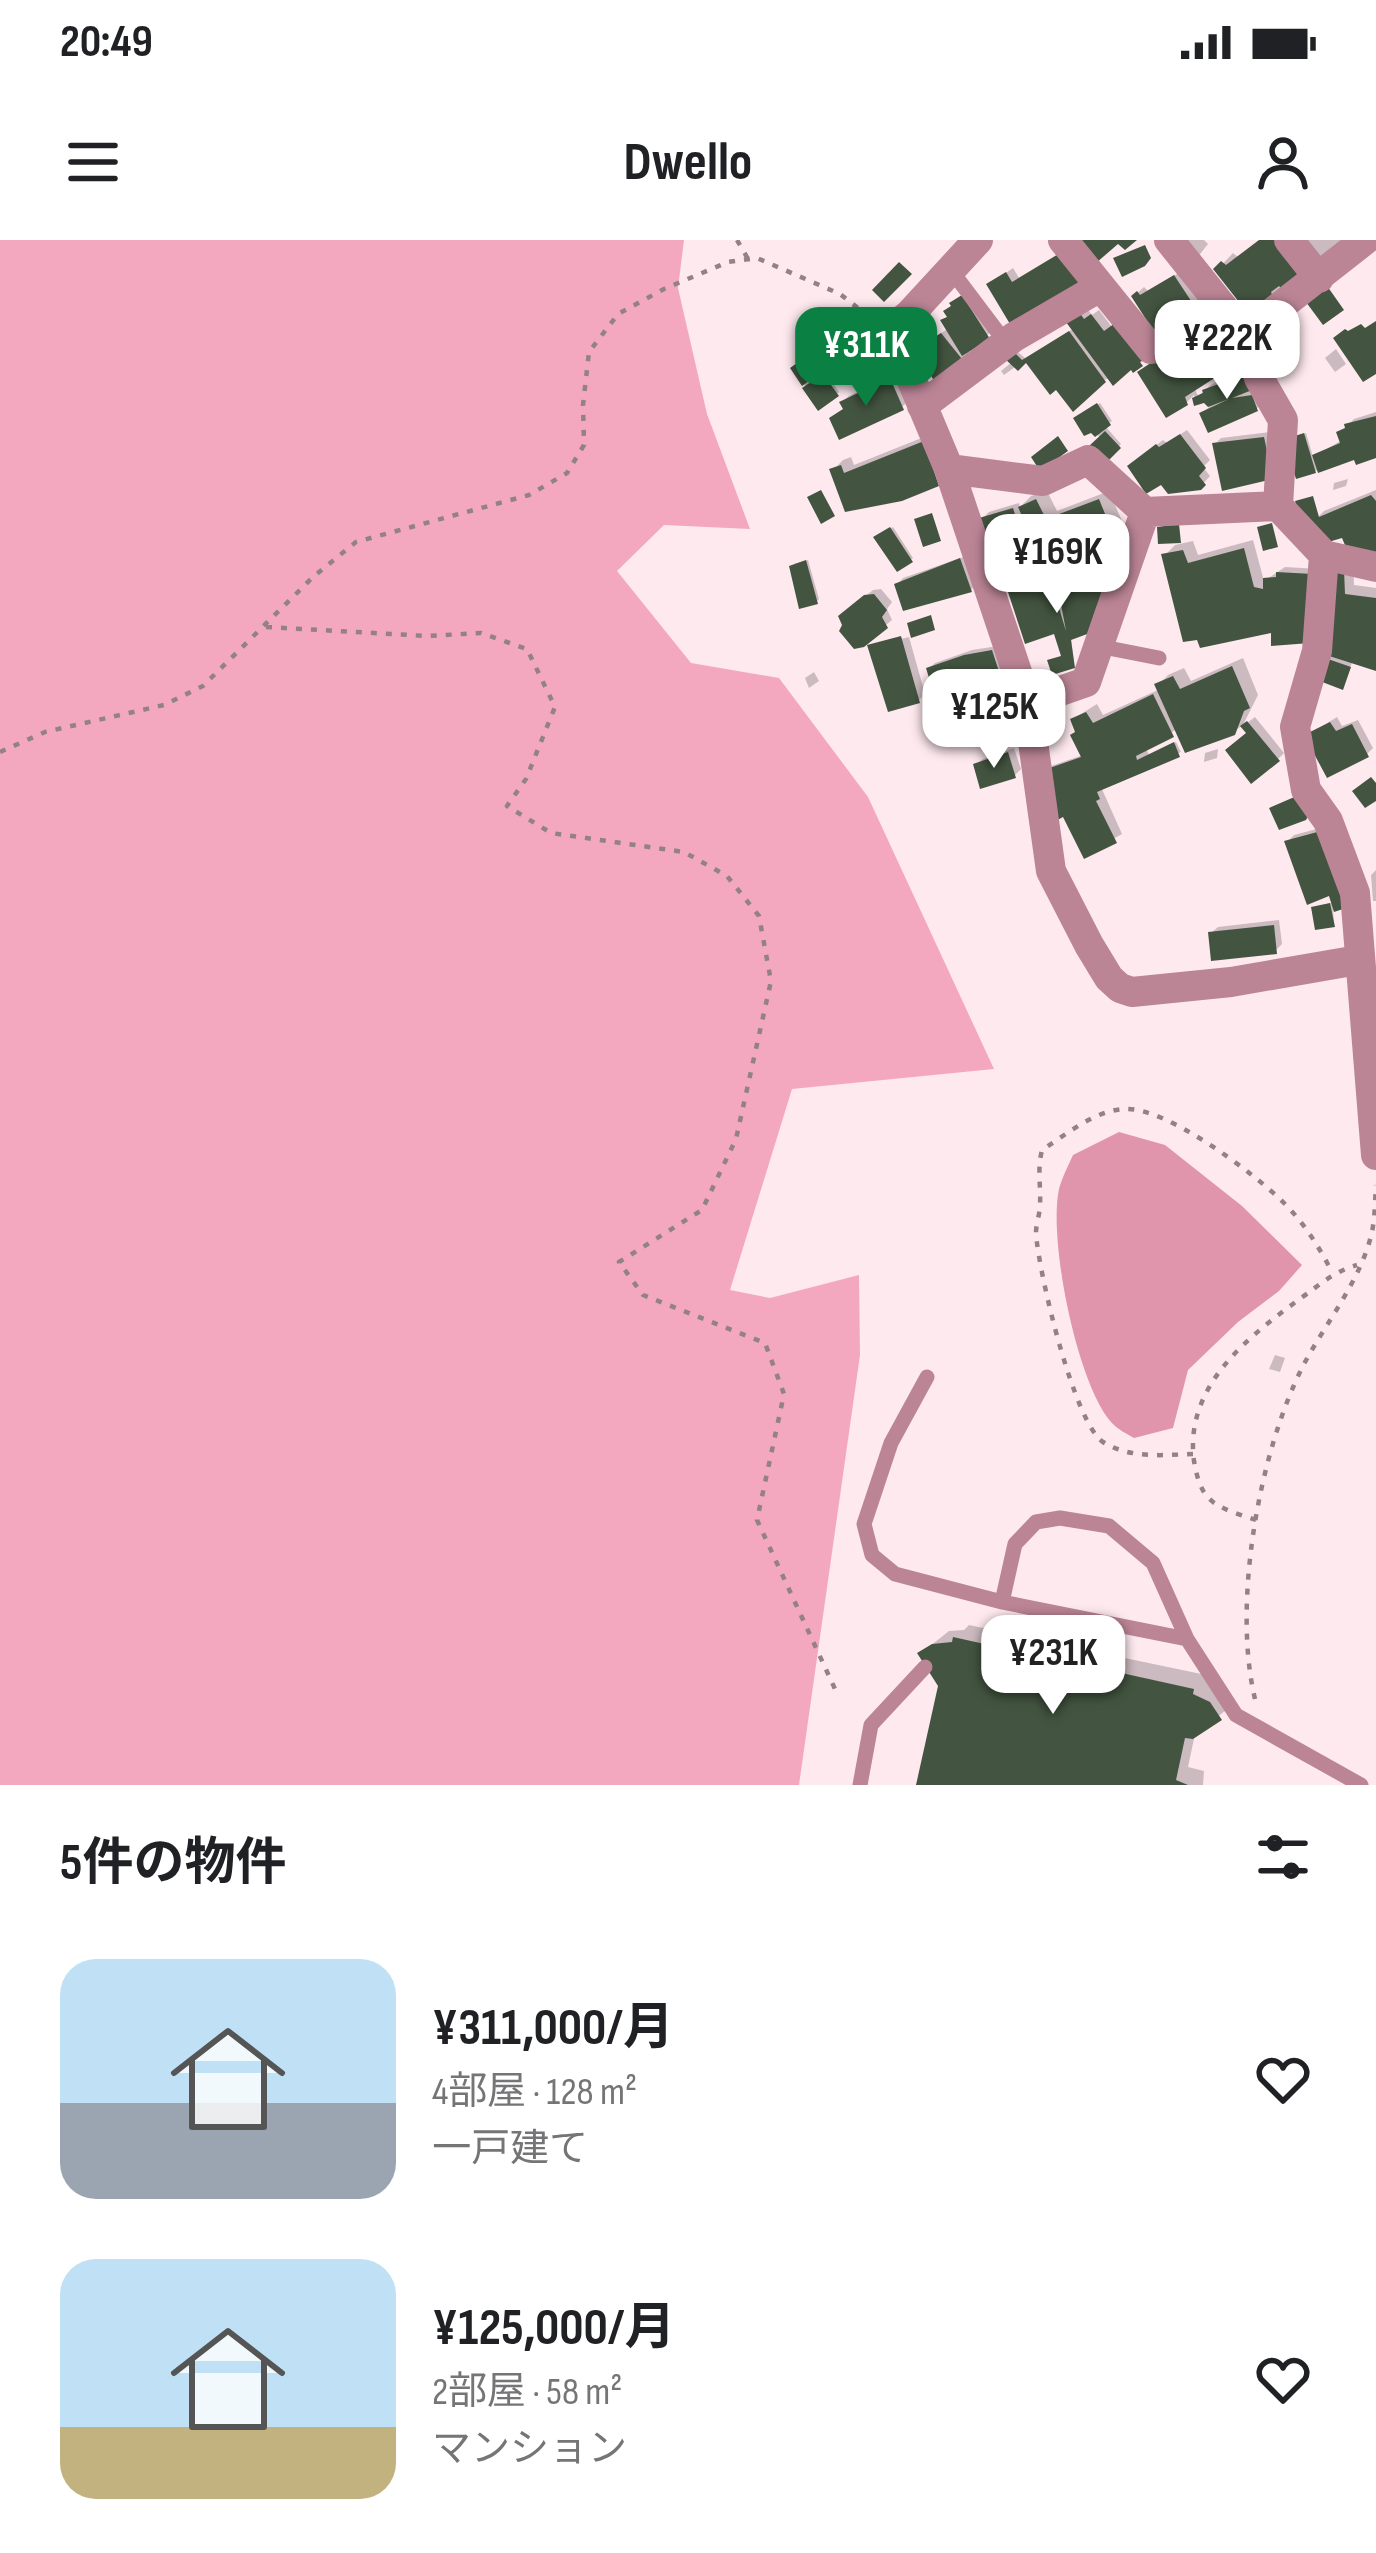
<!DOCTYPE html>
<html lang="ja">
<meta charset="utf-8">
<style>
:root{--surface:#fff;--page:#f6f6f6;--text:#202124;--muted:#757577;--accent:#0b8043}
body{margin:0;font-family:"Sofia Sans Condensed","Noto Sans JP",sans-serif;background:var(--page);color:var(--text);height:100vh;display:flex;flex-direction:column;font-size:45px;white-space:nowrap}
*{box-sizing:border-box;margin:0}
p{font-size:39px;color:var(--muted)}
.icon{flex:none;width:66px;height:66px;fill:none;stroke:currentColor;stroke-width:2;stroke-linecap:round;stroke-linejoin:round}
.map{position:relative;height:1545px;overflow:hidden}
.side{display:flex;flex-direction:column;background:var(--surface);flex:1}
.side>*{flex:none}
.price{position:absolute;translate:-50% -102px;padding:0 27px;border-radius:24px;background:#fff;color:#222;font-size:39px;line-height:78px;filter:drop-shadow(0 3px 6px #0008)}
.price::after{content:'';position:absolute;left:50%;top:72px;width:36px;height:27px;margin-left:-18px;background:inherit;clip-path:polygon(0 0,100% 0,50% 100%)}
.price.current{background:var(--accent);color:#fff}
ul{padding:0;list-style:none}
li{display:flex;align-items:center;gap:36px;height:300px;padding:0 60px}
li span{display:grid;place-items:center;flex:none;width:336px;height:240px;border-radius:36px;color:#555}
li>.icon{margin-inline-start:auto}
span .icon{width:144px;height:144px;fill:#fffc;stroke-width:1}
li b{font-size:51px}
h2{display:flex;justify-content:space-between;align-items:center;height:144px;padding:0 60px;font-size:51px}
.status{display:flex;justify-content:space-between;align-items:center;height:84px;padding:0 60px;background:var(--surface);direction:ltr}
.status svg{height:33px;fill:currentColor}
header{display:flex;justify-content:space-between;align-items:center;height:156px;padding:0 60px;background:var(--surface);font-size:54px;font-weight:700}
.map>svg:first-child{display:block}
</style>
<div class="status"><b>20:49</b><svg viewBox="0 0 49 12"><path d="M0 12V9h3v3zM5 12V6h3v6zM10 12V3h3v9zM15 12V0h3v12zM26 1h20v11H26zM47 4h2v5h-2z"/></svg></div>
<header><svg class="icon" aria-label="menu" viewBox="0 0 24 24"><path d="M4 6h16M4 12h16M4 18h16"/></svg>Dwello<svg class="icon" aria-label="person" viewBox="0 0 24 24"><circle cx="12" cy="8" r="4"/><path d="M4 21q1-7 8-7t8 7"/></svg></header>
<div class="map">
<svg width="1376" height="1545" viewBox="0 0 1376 1545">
<rect width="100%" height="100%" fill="#fee9ef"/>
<path fill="#f4a8c0" d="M0,0h684l-6,48 29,126 43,115 -86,-4 -47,46 74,92 88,15 89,119 126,272 -202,20 -62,201 40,8 89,-23 1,80 -61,430h-799z"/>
<path fill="#e095ac" d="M1119,892l46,13 77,61 60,59 -23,26 -41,31 -50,48 -15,58 -39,10c-7,-4 -17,-9 -23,-16 -34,-39 -63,-182 -52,-233 3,-11 9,-23 14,-34z"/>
<path fill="#0003" d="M1183,0h21l4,4 -11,14z
M1260,0l52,23 -40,33 -55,-26 16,-17 5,4z
M1305,0h47l-29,22z
M1013,28l6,10 71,-2 -100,8z
M1182,31l21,34 -6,6 -63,-15 10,-9 4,4z
M969,51l25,39 -27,20 4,5 -36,22 -9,-34 23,-15z
M1084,65l8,10 7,-5 13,17 35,30 -13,12 -30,11 -77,-21 47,-31z
M1210,83l8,9 7,-4 9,16 -4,4 5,9 -41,30 4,9 14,-12 46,-17 5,35 -7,7 -53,4 12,-12 -19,2 -2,-8 -8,8 -45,-31z
M841,93l3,3 -27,24 5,7 -13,12 17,-6 13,19 -20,15 -25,-38z
M1336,109l10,15 -11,8 -10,-14z
M1017,111l9,8 -22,16 -3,-4 11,-9z
M883,115l5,9 -8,6 -5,-11z
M896,134l12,27 -6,6 -57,1 -3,-6 7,-6z
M1100,163l12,18 -7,5 16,18 -16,16 -4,-22 -24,-19z
M1376,172v42l-20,2 -41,15 -21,-35 12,-3 7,24 29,-17 -2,-7 14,-14z
M1187,190l23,30 -7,7 7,9 -10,11 -63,-27 26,-20 4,3z
M1270,192l8,38 -63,-26 6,-6z
M934,193l-32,65 -69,-28 10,-10 8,-3 3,8z
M1348,239l-2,7 -13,4 1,-7z
M1376,250v65l-62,-34 10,-10z
M1047,251l10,20 52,-20 16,37 -12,19 8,2 -10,31 -40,57 3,28 -16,-29 9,-9 -40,13 -16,-48 7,-6 33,-11 -21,-49 -4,2 10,35 -6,6 -37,-30 -10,-21 6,-6 30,-9 1,4 11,-11z
M893,287l20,31 -15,10 -19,-32z
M1253,300l11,41 21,-14 34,2 -45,60 -109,-74 10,-10 18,-4 5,14z
M969,315l8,28 -6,7 -74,-5 6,-7z
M808,320l11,39 -3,3 -22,-38z
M1353,321l1,24 22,3v80l-23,-8 -9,24 -23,-6 9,-110z
M881,349l11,13 -5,7 5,11 -29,24 -15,-34 25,-20z
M909,397l16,57 -6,6 -48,-54z
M998,406l11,32 -6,7 -74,-16 6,-6 37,-13z
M1243,418l15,37 -15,30 -10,7 -56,-3 -31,19 3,7 27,-13 5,10 -80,35 21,47 -37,21 -34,-89 32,-11 -10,-36 24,-15 6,11 57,-26 -2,-4 10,-10 16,-7 7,13z
M814,432l5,9 -10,7 -4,-10z
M1255,477l29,36 -6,6 -35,-33z
M1337,477l5,9 16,-6 15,28 -6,6 -59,-19z
M1014,508l7,21 -7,7 -38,-11 7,-6z
M1218,509l-1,9 -13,4 1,-9z
M1328,586l12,35 -14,14 12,-5 6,17v16l-11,6 1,15 -16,3 -4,-19 20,-6 -3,-10 -22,9 -6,-16 11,-10 -12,4 -14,-38 6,-6z
M1376,630v31h-3l-2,-26z
M1279,680l3,24 -7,7 -64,-18 7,-6z
M1275,1115l10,3 -5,14 -11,-3z
M1050,1375l75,17 -5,25 86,18 28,29 -39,30 -7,33 16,4 -1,14h-284l22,-100 -21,-31 29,-23 15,-1 5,-5 66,14 2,-11z"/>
<path fill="#435540" d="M1072,0h65l-12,10 -7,-6 -22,19z
M1259,0h19l26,35 -20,16 -5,-5 -8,6 3,7 -24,17 -37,-47 8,-8 5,4z
M1145,5l6,13 -6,8 -23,11 -9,-19z
M1065,10l21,34 -73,45 -27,-45 20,-12 6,10z
M899,22l13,12 -28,28 -12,-12z
M1174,35l25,38 -41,25 -27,-42 6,-5 3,4z
M1325,43l19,27 -21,15 -20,-27z
M962,55l28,44 -28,17 -22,-36 7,-3 -4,-6 8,-5 -2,-3z
M1077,69l7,10 7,-5 13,17 14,-10 27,37 -5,4 3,4 -10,7 -2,-3 -18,16 -50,-68z
M1376,81v53l-13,8 -30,-44 12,-9 3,2 13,-7 4,4z
M1069,91l37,51 -33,30 -17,-22 -6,5 -24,-32 -8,8 -13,-12 8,-8 9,9z
M1199,91l7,9 9,-4 11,20 -4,4 5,10 -42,27 3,8 -22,13 -29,-46z
M941,93l25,31 -32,17 -18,-32z
M818,108l7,10 -9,6 6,7 -20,15 -12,-18z
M1252,132l5,16 -25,10 20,-3 6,16 -50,22 -9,-20 30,-14 -21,8 -4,-4 -10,3 -2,-8 11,-5 -1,-3z
M823,134l16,22 -21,15 -16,-23z
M890,138l14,32 -65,30 -10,-22 14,-9 -4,-7z
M1097,163l14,22 -16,12 -4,-4 -7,3 -11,-18z
M1376,176v42l-20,7 -2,-5 -36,13 -6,-18 28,-12 -4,-11 9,-4 -1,-4z
M1105,191l16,17 -16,16 -17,-17z
M1304,193l12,40 -20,6 -8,-27 1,-14z
M1180,194l26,34 -7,8 7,9 -5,5 -33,4 -7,-9 -15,9 -19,-28 29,-22 3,3z
M1058,196l10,15 -28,20 -9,-14z
M1264,197l9,42 -51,12 -10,-48z
M924,201l15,45 -37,15 -57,11 -16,-43 12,-4 3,8z
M821,250l14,26 -14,8 -14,-27z
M1371,255l5,6v57l-29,-8 -5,-12 -17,5 -24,-21 -6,-21 18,-5 6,21z
M1036,259l10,20 53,-20 17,42 -5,4 1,7 -9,5 10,2 -4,21 -60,-2 -31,-71z
M1013,268l19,64 -33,10 -8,-39 -4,1 -8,-26z
M932,273l9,28 -18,6 -9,-28z
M1272,283l6,24 -15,4 -6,-24z
M1179,284l2,19 -23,1 -1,-17z
M890,287l23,35 -16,10 -24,-35z
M1244,308l10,39 9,2v-11l13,-1v-5l37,2 -3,69 -39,3v-13l-71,15 -3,-8 -14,2 -22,-88 22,-4 5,13z
M960,318l12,34 -69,19 -9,-27z
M806,320l12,44 -19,5 -10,-43z
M1327,327l17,3 1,24 31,4v73l-53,-17z
M1050,338l16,53 -9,-48 50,2 -17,48 -19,7 4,28 -23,7 -5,-15 14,-4 -7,-22 -29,10 -17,-52z
M874,354l13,16 -5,7 6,11 -24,19 -10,2 -15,-18 3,-6 -4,-9 26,-21z
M931,375l4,15 -24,8 -4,-15z
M901,396l19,67 -32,9 -21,-67z
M992,410l12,37 -65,24 -13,-43 38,-13z
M1325,418l26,9 -8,23 -26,-10z
M1232,426l18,42 -6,3 -9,24 -50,18 -31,-69 19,-8 7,13z
M1153,454l21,43 -38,19 1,4 37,-18 6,15 -83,35 3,7 -4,2 21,42 -33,16 -21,-42 -9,5 -13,-51 40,-14 -11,-22 5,-3 -5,-13 16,-7 7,11z
M1247,481l33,40 -29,23 -26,-34 21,-17 -6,-7z
M1330,482l6,9 16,-7 17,33 -42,21 -23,-43z
M1008,512l8,26 -36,11 -7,-25z
M1371,537l5,6v18l-11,7 -13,-17z
M1299,555l9,21 -2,4 -27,10 -10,-22z
M1321,591l22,60v18l-9,3 -5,-16 -22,9 -23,-64z
M1330,663l5,24 -20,3 -4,-23z
M1274,685l3,29 -66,7 -3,-29z
M1034,1387l79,18 -5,25 86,19 -1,5 17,8 12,18 -29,19 -8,-1 -9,42 12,5h-272l22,-99 -21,-33 15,-9 20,-2 1,-5 76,17z"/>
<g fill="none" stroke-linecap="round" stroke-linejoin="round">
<path stroke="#928186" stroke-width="4.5" stroke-dasharray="6 9" stroke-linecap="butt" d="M737,0l11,19
M266,387l161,9 54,-3 46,16 28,58 -29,72 -19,27 44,27 133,19 43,24 32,40 12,65 -35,158 -34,71 -83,52 24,33 122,48 19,51 -27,126 78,169
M0,512l45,-20 119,-27 39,-19 110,-109 43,-35 173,-47 38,-22 17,-28 -1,-40 6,-53 29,-38 46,-25 64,-27 29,-4 83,36 23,18
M1193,1214c-30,1 -63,5 -90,-12 -29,-19 -65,-172 -67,-209 0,-10 4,-19 4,-28 1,-20 -3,-35 2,-55 25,-16 53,-40 83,-41 42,-2 130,65 159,94 21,21 35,44 48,69
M1256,1280c-14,-5 -31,-9 -43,-18 -13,-10 -16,-25 -19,-41 -10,-75 54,-124 107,-163 20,-14 32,-26 56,-33
M1255,1459c-23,-95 4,-248 49,-335 23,-43 57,-84 68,-132 3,-15 3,-32 4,-47"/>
<path stroke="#bb8596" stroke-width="15" d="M951,30l55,73
M1098,406l61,12
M927,1137l-36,66 -27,81 8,31 23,19 107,28
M1187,1399l-185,-37 13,-58 21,-22 24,-4 49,8 44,37 34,76 49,76 125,70
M860,1545l11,-60 54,-58"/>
<path stroke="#bb8596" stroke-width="30" d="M978,0l-69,75 -21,16 9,14 52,124 70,209 10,35 22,158 38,74 20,33 11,10 12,4 99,-10 127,-22
M1063,0l88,109 69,-44
M1169,0l64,80
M1289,0l30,38
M922,166l92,-69 86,-50
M949,229l94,12 45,-21 57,52 133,-6 46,49 52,12
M1278,266l5,-86 -24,-42 -14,-44 120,-94
M1324,315l-7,96 -22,76 11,63 22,31 27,72 21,262
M1026,463l60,-21 59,-170"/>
</g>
</svg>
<b class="price" style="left:1227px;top:162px">¥222K</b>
<b class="price current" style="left:866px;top:169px">¥311K</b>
<b class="price" style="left:1057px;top:376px">¥169K</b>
<b class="price" style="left:994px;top:531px">¥125K</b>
<b class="price" style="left:1053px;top:1477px">¥231K</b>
</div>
<section class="side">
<h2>5件の物件<svg class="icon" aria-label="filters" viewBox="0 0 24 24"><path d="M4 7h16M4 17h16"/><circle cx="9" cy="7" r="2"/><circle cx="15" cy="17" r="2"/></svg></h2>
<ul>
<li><span style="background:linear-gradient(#bfe0f5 60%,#9aa5b1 0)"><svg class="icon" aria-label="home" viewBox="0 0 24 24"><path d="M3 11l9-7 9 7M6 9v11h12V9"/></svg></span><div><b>¥311,000/月</b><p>4部屋 · 128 m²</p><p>一戸建て</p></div><svg class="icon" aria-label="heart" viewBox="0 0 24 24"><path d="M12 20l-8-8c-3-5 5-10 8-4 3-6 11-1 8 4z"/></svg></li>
<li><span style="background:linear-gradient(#bfe0f5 70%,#c2b280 0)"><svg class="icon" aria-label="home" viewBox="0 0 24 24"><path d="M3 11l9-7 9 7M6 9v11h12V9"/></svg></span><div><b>¥125,000/月</b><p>2部屋 · 58 m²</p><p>マンション</p></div><svg class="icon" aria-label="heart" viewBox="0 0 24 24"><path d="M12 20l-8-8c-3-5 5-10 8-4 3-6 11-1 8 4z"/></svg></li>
</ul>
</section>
